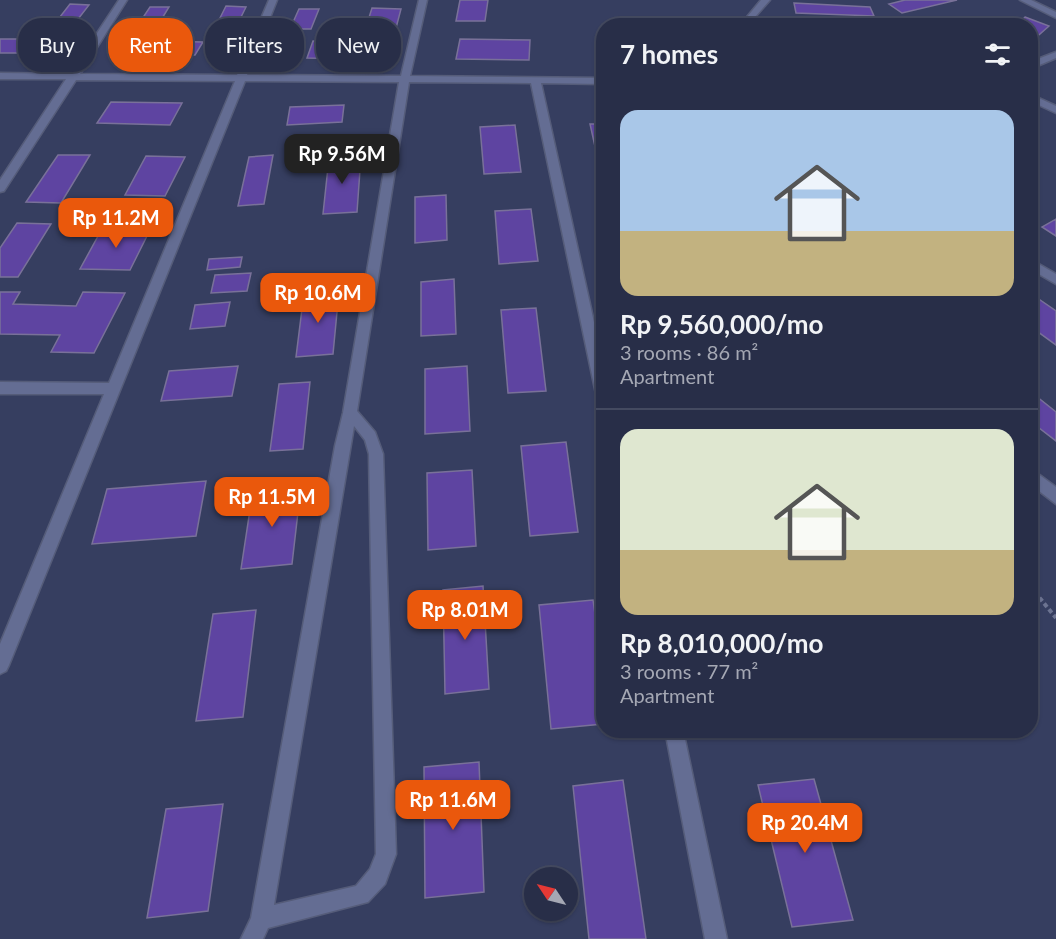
<!DOCTYPE html>
<meta charset="utf-8">
<style>
:root{--surface:#282e48;--page:#343a52;--text:#f1f3f6;--muted:#a5a8b4;--line:#444a60;--accent:#ea580c}
body{margin:0;font-family:Lato,sans-serif;background:var(--page);color:var(--text);height:100vh;display:flex;flex-direction:column;font-size:22px;white-space:nowrap}
*{box-sizing:border-box;margin:0}
p{font-size:20px;color:var(--muted)}
.icon{flex:none;width:33px;height:33px;fill:none;stroke:currentColor;stroke-width:2;stroke-linecap:round;stroke-linejoin:round}
.map{position:relative;flex:1;overflow:hidden}
.drawer{position:absolute;left:596px;top:18px;width:442px;height:720px;display:flex;flex-direction:column;background:var(--surface);border-radius:24px;box-shadow:0 2px 4px #0004,0 0 0 2px var(--line)}
.drawer>*{flex:none}
.hud{position:absolute;left:18px;top:18px;width:488px;height:54px;display:flex;gap:12px}
.needle{width:39px;rotate:305deg}
.tools{position:absolute;left:524px;top:867px;display:grid;gap:12px}
.tools a{display:grid;place-items:center;width:54px;height:54px;border-radius:50%;background:var(--surface);box-shadow:0 2px 4px #0004,0 0 0 2px var(--line);font-size:30px}
.price{position:absolute;translate:-50% -51px;padding:0 14px;border-radius:12px;background:var(--accent);color:#fff;font-size:20px;line-height:39px;filter:drop-shadow(0 2px 3px #0008)}
.price::after{content:'';position:absolute;left:50%;top:36px;width:18px;height:14px;margin-left:-9px;background:inherit;clip-path:polygon(0 0,100% 0,50% 100%)}
.price.current{background:#222;color:#fff}
ul{padding:0;list-style:none}
li{display:grid;align-content:center;gap:12px;height:318px;padding:0 24px}
li+li{border-top:2px solid var(--line)}
li span{display:grid;place-items:center;height:186px;border-radius:18px;color:#555}
li>.icon{margin-inline-start:auto}
span .icon{width:108px;height:108px;fill:#fffc;stroke-width:1}
li b{font-size:26px}
h2{display:flex;justify-content:space-between;align-items:center;height:72px;padding:0 24px;font-size:26px}
.tag{padding:0 21px;border-radius:24px;background:var(--surface);box-shadow:0 2px 4px #0004,0 0 0 2px var(--line);font-size:21px;line-height:54px}
.tag.current{background:var(--accent);color:#fff}
.map>svg:first-child{display:block}
</style>
<div class="map">
<svg width="1056" height="939" viewBox="0 0 1056 939">
<rect width="100%" height="100%" fill="#363e60"/>
<path fill="#5e44a1" stroke="#797199" stroke-width="1.5" d="M460,0h28l-3,21h-29z
M905,0h52l-55,13 -13,-9z
M794,3l76,4 4,9 -78,-3z
M70,4l19,1 -14,18 -19,-1z
M226,6l20,1 -10,20 -20,-1z
M150,7h19l-11,18h-20z
M372,8l29,1 -5,19 -30,-1z
M299,9h20l-8,20h-21z
M1025,17l24,9 -18,16 -1,-16h-14z
M0,39h34l-11,14h-23z
M460,39l70,1 -1,20 -73,-1z
M149,41l54,1 -8,13h-55z
M313,41l51,1 -5,17 -52,-1z
M111,102l71,1 -12,22 -73,-2z
M344,105l-2,17 -55,3 3,-18z
M590,124h13v45h-3z
M515,125l6,47 -37,2 -4,-47z
M58,155h32l-29,48 -35,-1z
M273,155l-9,49 -26,2 11,-49z
M146,156l39,1 -20,39 -40,-1z
M361,156l-4,56 -34,2 6,-56z
M446,195l1,45 -32,3v-46z
M531,209l7,52 -39,3 -4,-53z
M1056,219v17l-14,-9z
M17,223l34,1 -33,53h-18v-29z
M103,227l48,1 -21,42 -50,-1z
M242,257l-2,10 -33,3 2,-11z
M251,273l-4,18 -36,2 4,-18z
M454,279l2,55 -35,2v-54z
M339,291l-6,63 -37,3 8,-64z
M0,292h20l-7,12 63,2 7,-14 42,1 -31,60 -43,-1 9,-17 -60,-1z
M1030,293l26,18v34l-26,-19z
M230,302l-5,24 -35,3 5,-24z
M536,308l10,83 -38,2 -7,-83z
M238,366l-6,30 -71,5 8,-30z
M467,366l3,65 -45,3v-65z
M310,382l-7,67 -33,2 9,-67z
M1031,392l25,20v29l-26,-20z
M566,442l12,90 -48,4 -9,-90z
M472,470l4,76 -48,4 -1,-77z
M206,481l-10,55 -104,8 15,-55z
M301,486l-9,78 -51,5 12,-79z
M483,586l6,103 -44,5 -2,-104z
M593,600l10,71v53l-52,5 -12,-124z
M256,610l-13,107 -47,4 17,-107z
M479,762l5,130 -59,6 -1,-131z
M814,779l39,141 -61,7 -34,-142z
M623,780l23,159h-57l-16,-153z
M223,804l-15,107 -61,7 19,-109z"/>
<g fill="none" stroke-linecap="round" stroke-linejoin="round">
<defs>
<path id="minor" d="M119,0h8l-47,74 157,1 32,-75h8l-30,75 154,1 18,-76h8l-17,76 193,2v6l-62,-1 62,280v37l-5,-2 -2,-4 -65,-311 -122,-1 -52,329 18,21 8,22 13,400 -11,30 -17,18 -100,26 -5,11h-22l10,-21 84,-472 8,-33 56,-331 -154,-1 -236,584 -3,6 -6,3v-30l104,-250h-104v-12l109,1 126,-302 -159,-1 -72,111 -4,1v-12l66,-101h-66v-6l70,1zM354,426l11,14 4,14 7,400 -6,15 -14,17 -82,19z
M761,0h9l-15,17v9h-9l1,-9z
M1020,0h11l25,12v6z
M1056,52v6l-26,11v-7z
M1030,94l26,12v7l-26,-12z
M1030,259l26,15v10l-26,-15z
M1030,468l26,19v17l-26,-20z
M665,730h18l44,209h-22z"/>
</defs>
<use href="#minor" stroke="#555c79" stroke-width="3"/>
<path stroke="#6c7391" stroke-width="4" stroke-dasharray="4.5 3" stroke-linecap="butt" d="M1030,586l26,32"/>
<use href="#minor" fill="#646d93" fill-rule="evenodd"/>
</g>
</svg>
<div class="tools">
<a><svg class="needle" viewBox="-14 -14 28 28"><path d="M0-13l5 13h-10z" fill="#e53935"/><path d="M0 13l5-13h-10z" fill="#a5a8b4"/></svg></a>
</div>
<b class="price current" style="left:342px;top:185px">Rp 9.56M</b>
<b class="price" style="left:116px;top:249px">Rp 11.2M</b>
<b class="price" style="left:318px;top:324px">Rp 10.6M</b>
<b class="price" style="left:272px;top:528px">Rp 11.5M</b>
<b class="price" style="left:465px;top:641px">Rp 8.01M</b>
<b class="price" style="left:453px;top:831px">Rp 11.6M</b>
<b class="price" style="left:805px;top:854px">Rp 20.4M</b>
<div class="hud">
<a class="tag">Buy</a>
<a class="tag current">Rent</a>
<a class="tag">Filters</a>
<a class="tag">New</a>
</div>
<section class="drawer">
<h2>7 homes<svg class="icon" aria-label="filters" viewBox="0 0 24 24"><path d="M4 7h16M4 17h16"/><circle cx="9" cy="7" r="2"/><circle cx="15" cy="17" r="2"/></svg></h2>
<ul>
<li><span style="background:linear-gradient(#a9c7e8 65%,#c2b280 0)"><svg class="icon" aria-label="home" viewBox="0 0 24 24"><path d="M3 11l9-7 9 7M6 9v11h12V9"/></svg></span><div><b>Rp 9,560,000/mo</b><p>3 rooms · 86 m²</p><p>Apartment</p></div></li>
<li><span style="background:linear-gradient(#dfe7d0 65%,#c2b280 0)"><svg class="icon" aria-label="home" viewBox="0 0 24 24"><path d="M3 11l9-7 9 7M6 9v11h12V9"/></svg></span><div><b>Rp 8,010,000/mo</b><p>3 rooms · 77 m²</p><p>Apartment</p></div></li>
</ul>
</section>
</div>
